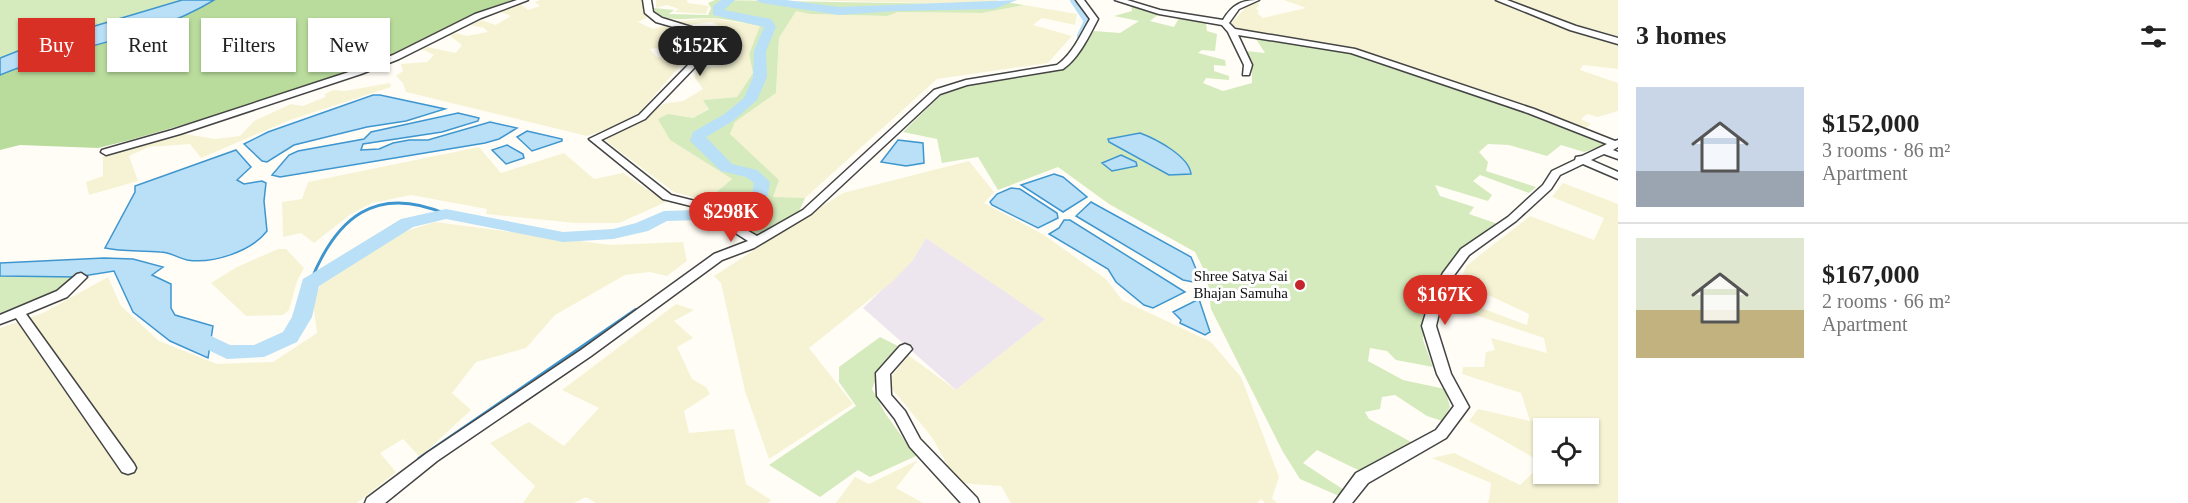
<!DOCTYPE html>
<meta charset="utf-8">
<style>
:root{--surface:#fff;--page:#f2f2f2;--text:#222;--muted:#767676;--line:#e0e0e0;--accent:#d93025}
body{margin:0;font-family:Georgia,serif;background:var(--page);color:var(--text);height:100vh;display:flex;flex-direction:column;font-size:22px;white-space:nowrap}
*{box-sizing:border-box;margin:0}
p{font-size:20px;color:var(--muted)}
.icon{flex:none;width:33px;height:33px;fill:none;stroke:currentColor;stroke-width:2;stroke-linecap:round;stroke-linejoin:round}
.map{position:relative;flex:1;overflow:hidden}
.drawer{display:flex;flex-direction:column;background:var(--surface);width:570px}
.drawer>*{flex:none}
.top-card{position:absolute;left:18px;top:18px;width:570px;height:54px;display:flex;gap:12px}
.tools{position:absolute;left:1533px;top:418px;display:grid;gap:12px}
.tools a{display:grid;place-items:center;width:66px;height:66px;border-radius:0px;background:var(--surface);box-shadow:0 2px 4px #0004;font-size:30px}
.price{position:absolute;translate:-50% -51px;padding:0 14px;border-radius:21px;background:var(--accent);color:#fff;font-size:20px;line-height:39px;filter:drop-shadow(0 2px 3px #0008)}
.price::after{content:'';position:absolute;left:50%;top:36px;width:18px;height:14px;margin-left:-9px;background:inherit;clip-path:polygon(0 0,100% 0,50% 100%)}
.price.on{background:#222;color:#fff}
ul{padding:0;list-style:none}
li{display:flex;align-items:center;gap:18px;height:150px;padding:0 18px}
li+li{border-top:2px solid var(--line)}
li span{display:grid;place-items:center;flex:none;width:168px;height:120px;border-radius:0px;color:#555}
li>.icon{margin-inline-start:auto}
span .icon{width:72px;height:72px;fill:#fffc;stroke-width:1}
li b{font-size:26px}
h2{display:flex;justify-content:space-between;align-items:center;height:72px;padding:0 18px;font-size:26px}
.chip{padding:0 21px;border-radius:0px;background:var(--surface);box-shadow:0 2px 4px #0004;font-size:21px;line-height:54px}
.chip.on{background:var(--accent);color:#fff}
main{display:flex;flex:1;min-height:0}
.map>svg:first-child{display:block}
</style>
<main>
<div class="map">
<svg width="1618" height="503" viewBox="0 0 1618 503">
<rect width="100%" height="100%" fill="#fffdf5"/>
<path fill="#eee6ef" d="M926,238l120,81 -90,71 -93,-82 49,-47z"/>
<path fill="#f6f3d4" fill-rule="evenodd" d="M540,0h103v10l5,7 -10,5 15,7 14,-4 21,8 -3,11 -35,5 7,8 29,2 -47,54 -18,11 -34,12 -181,-44 -3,-9 -7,-7 7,-5 -2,-7 26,-2 7,-7 -12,-6 5,-2 29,6 6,-8 -13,-10 7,-2 11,3 21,-4 -4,-4 -14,-3 11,-5 15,5 15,-9 -13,-5 21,-8 9,7 12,-4 -5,-4z
M656,0h31l1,3 21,3 -3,8 -32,-2 5,-3 -12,-4 -11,3z
M801,0h195l1,1 -42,3z
M1284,0h213l121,42v27l-35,-4 -3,5 38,13v28l-20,6 -11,-3 -6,5 10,5 -5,4 -210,-73 -135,-23 -10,-9 17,-18 10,-2 1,3 -3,2 3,4 -2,1 6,5 43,-10z
M1505,0h113v38l-59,-17z
M1024,5l53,9 -2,11 -33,-7 -9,7 39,11 -24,27 -111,16 -132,119h-32l-43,-64 5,-12 41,-29 3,-55 17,-28 14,4 77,2 11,-4 84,1z
M710,18l50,8 -11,28 4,19 -16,24 -33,3 5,8 -16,10 -21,-1 -2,23 62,39 -26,22 -32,-9 -72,-54 40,-18 21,-16 20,-3 20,-12 -8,-11 1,-9 38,-6 -2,-6h-10l-6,-16h-10l-5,-7 24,-4 -13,-8 -24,3 -24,-6 18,2z
M390,83l1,4 -101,33 -89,38 -11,-14 -41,3 -20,9 9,25 -49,14 -3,-13 17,-6v-19l82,-23 30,5 25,-3 14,-15 37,-17 12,2 22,-9v-3l8,-4 12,1z
M479,147l22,26 63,-20 30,26 29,-6 43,29 -47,21h-44l-89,-9 1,-5 -76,-14 -39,8 -21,11 -37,29 -13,-10 -18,4 -1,-35 20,-3 6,-17z
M969,161l25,31 -10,11 60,32 62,44 16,21 89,42 30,35 38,100 -7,21 5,5h-12l-4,-4 -4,4h-246l-10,-17 -43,-3 -27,-47 -44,-53 21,-28 48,35 89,-71 -119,-81 -14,23 -19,20 -84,67 44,56 -84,55 -24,-68 -24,-108 -7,-7 129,-83z
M1563,183l55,21v299h-131l2,-3 2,-17 -59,-25 22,-5 66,32 23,-22 -74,-42 9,-12 52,12 -9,-28 -59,-19 1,-7h21l2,-15 9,-2 -4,-12 56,15 -3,-15 -95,-32v-10l78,29 2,-11 -69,-32 6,-16 64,-50 64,24 10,-22 -52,-21zM1544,429h44v45h-44z
M435,222l175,23 73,-3 4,19 -20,15 -17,-4 -25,3 -70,40 -29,33 -50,14 -24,31 19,17 -51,47 -17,-18 -23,14 16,19 -39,31h-357v-175l43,-15 65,-36 13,29 38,35 58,23 56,-2 44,-29 -4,-30 9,-22 84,-50z
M278,249h8l18,19 -7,13 -8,29 -6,5 -37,1 -35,-33 26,-16z
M676,304l18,6 -20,11 19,17 -16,9 15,32 14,8 4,7 -26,17 5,22 45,-4 12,55 25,16 -3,3h-172l-10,-6 -12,6h-51l12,-17 -45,-43 39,-21 35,24 35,-38 -37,-18z
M918,460l-22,28 27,15h-87l19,-26 14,7z"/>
<path fill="#d5ebbd" d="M0,0h182l-141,42 -41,16z
M715,0l240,4 42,-3 27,4 -42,8 -84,-1 -11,4 -77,-2 -14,-3 -17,27 -3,55 -41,29 -5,12 49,46 -6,17 32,1 -6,13 -44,25 -49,-35 26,-22 -62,-39 -12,-21 10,-5 25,4 16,-9 -6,-9 34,-3 16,-24 -4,-19 11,-28c-16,-3 -32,-7 -48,-8 -22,-1 -39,6 -60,-6l2,-4 20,2 -5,4 39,1 3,-7 -3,-5z
M1131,5l28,9 -9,7 24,6 5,-9 27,5 1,8 10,3 -2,17 -13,-1 -4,3 27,7 1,6 -12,-1v6l15,5v4l-23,-2 -3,5 20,8 29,-8v-20l-6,-12 19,2 -9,-14 72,9 36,9 131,43 114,44 -25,8 -23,-7 -14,11 -38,-11 -21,-1 -9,8 9,10 -2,9 50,16 -7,6 -49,-18 -7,6 19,14 -4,6 -53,-16 5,11 34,11 -5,7 29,10 -41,30 -15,21 -17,35 -2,30 10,27 -37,-7 -9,-9 -17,-3 -2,13 35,19 42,9 5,18 -8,14 -15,-5 -32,-21 -13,2 -2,12 -15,3 4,7 44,24 -37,22 -18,5 -41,-20 -14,13 41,27 -5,6 -39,-17 -17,-27 -72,-143 -5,-35 -11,-22 -86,-48 -51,-37 -60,23 -20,-33 -36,6 -5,-24 -34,-7 43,-42 119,-22 29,-37 26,2 19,-12 -25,-5 18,-5z
M0,276l77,1 -15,14 -62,25z
M880,337l20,10 -18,17 -10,25 13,24 31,43 -46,21 -12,-7 -38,27 -51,-32 87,-59 -17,-24v-15z"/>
<path fill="#b9dc9c" d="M214,0h298l-118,56 -170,57 -94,27 -32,8 -78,-3 -20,5v-75c69,-29 149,-35 214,-75z"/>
<path fill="#b9e0f7" stroke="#3f96cf" stroke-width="1.5" d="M182,0h32c-65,40 -145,46 -214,75v-17l41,-16z
M373,95h7l65,14 -39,12 -39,6 -73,18 -27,17 -5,-1 -18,-17 24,-12z
M458,113l21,5 -1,3 -36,11 -79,12 -2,6 18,-1 14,-6 16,-3h19l62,-18 27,6 -18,11 -14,4 -205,34 -8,-2 17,-20 9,-4 66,-12 7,-7z
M527,131l35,8v2l-30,10 -15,-14z
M1140,133c16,6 49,23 51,41l-22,1 -60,-33 -1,-3z
M898,140l25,3 1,20 -18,3 -25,-4z
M507,145l16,9 1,4 -18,6 -14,-14z
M236,150l15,17 -14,13 7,4 18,-3 4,2 -2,18 3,30c-16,21 -55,33 -80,29 -9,-2 -17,-8 -27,-8 -18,-2 -37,0 -55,-4l30,-56v-6z
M1121,155l15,7 1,4 -25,5 -10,-8z
M1054,174l9,3 24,20 -24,15 -42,-27z
M1011,188l9,1 37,24 1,5 -20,10 -46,-23 -2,-3 7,-8z
M1091,202l100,55 7,17 -5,8 -10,-2 -107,-64z
M1064,220h6l115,72 -32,16 -9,-3 -28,-23 -8,-13 -59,-35 10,-6z
M104,258l29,1 30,8 -11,8 19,9v24l4,7 38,11 -5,32 -38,-17 -37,-29 -19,-41 -37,6 -77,-1v-13z
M1199,299l11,33 -5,3 -25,-12 1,-3 -8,-8z"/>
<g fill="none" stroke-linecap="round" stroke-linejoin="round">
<path stroke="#3f96cf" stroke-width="3" d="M310,283c26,-66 66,-99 136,-69"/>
<path stroke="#3f96cf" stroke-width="4" d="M419,459l217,-149"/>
<path stroke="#b9e0f7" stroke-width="8" d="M1074,0l14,21 -7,15"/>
<path fill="#b9e0f7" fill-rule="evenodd" d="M721,0h14l-11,10 47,9 5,8 -10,24 1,26 -10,23 -24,21 -27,16 26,27 25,6 13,12 -2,13 -14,18 -23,6 -64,2 -19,10 -35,8 -50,3 -117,-23 -33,8 -94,59 -7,31 -15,25 -33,15 -37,2 -46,-22 -3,-5 3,-5 7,-2 42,20h24l29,-13 9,-15 11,-38 98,-60 45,-10 117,23 50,-3 23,-6 28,-12 66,-2 12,-4 10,-11 2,-11 -8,-6 -25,-6 -31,-30 3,-9 30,-17 21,-17 9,-21 1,-26 10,-24 -51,-12v-9z
M756,0h30l53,7 178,-7 -23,9 -98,2 -57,4 -77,-12z"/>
<defs>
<path id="street" d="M517,0h11l-47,18 -82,41 -38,15 -181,60 -74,21 -5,-3 1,-2 70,-20 183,-60 38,-15 82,-41z
M643,0h8l2,12 9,6 36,11 -1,36 -52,54 -44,21 70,55 40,10 15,13 31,18 46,-26 131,-120 32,-10 91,-15c15,-10 24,-31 33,-46l-14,-19h8l14,19c-9,17 -19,39 -35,50l-96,16 -27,9 -129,120 -57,34 -32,12 -131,96 -154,105 -52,42h-20l2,-5 60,-45 154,-103 133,-96 34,-13 -30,-19 -15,-13 -40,-10 -74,-60 50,-24 50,-51 2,-32 -35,-10 -11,-9z
M1115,0h12l33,10 63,10c9,-15 18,-20 36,-20l-20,9 -10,14 6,6 120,20 179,60 81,32 3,-1v7l-5,3 5,2v7l-14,-5 -13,6 27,12v7l-35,-15 -23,11 -9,14 -35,32 -47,34 -14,19 -12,22 -7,30 15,48 18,33 -23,31 -78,45 -16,20h-18l22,-30 80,-43 18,-24 -17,-32 -15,-48 9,-30 12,-23 18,-24 47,-32 35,-32 9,-14 23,-11 1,-3 6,-1 25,-12 -79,-31 -177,-60 -113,-18 14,30 -3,10h-6l1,-10 -16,-33 -6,-7 -63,-11z
M1496,0h11l69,26 42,12v6l-48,-14z
M81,273l6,4 -20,20 -41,17 108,150 2,4 -2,4 -6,2 -6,-2 -106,-154 -16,6v-9l57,-24 20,-17z
M905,344l5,2 2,3 -22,25 1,21 14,16 15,28 57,59 2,5h-18l-51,-56 -15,-28 -18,-23 -1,-23 24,-27z"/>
</defs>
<use href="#street" stroke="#444" stroke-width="3"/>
<use href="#street" fill="#fff" fill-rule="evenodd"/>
</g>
<circle fill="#c4262e" stroke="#fff" stroke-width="2" cx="1300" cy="285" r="6"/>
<g text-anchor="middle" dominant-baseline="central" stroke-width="6" stroke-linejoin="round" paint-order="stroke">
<g font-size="15" fill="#111" stroke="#fff" text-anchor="end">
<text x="1288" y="276">Shree Satya Sai<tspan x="1288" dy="17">Bhajan Samuha</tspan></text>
</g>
</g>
</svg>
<div class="tools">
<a><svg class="icon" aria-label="locate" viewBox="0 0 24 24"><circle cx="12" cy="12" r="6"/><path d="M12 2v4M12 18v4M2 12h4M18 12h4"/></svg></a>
</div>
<b class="price on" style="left:700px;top:77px">$152K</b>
<b class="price" style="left:731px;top:243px">$298K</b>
<b class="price" style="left:1445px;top:326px">$167K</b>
<div class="top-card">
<a class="chip on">Buy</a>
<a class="chip">Rent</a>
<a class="chip">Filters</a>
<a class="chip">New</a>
</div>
</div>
<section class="drawer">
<h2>3 homes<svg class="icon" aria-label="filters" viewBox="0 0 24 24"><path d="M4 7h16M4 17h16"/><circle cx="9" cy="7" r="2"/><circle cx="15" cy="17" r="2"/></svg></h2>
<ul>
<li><span style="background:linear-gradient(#c9d6e8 70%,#9aa5b1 0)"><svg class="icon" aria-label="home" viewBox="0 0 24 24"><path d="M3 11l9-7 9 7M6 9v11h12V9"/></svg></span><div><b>$152,000</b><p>3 rooms · 86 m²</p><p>Apartment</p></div></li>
<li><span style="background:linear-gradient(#dfe7d0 60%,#c2b280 0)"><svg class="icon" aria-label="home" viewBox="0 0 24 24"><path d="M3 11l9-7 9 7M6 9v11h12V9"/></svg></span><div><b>$167,000</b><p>2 rooms · 66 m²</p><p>Apartment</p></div></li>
</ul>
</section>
</main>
